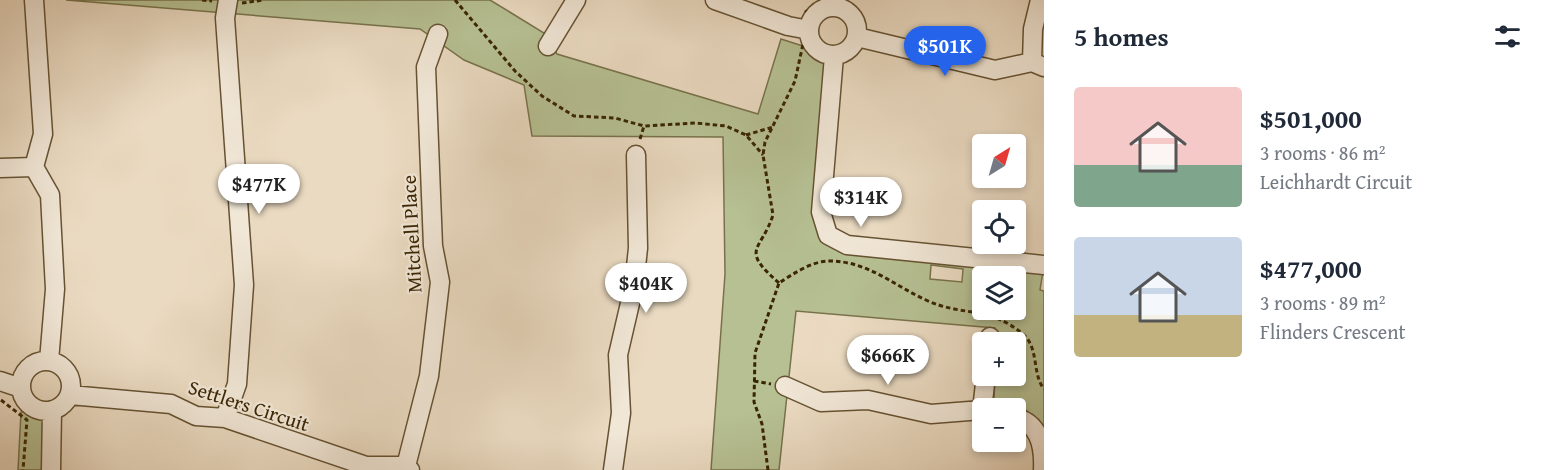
<!DOCTYPE html>
<meta charset="utf-8">
<style>
:root{--surface:#fff;--page:#f2f2f3;--text:#1f2937;--muted:#747a83;--accent:#2563eb}
body{margin:0;font-family:"Gentium Book Plus",serif;background:var(--page);color:var(--text);height:100vh;display:flex;flex-direction:column;font-size:22px;white-space:nowrap}
*{box-sizing:border-box;margin:0}
p{font-size:20px;color:var(--muted)}
.icon{flex:none;width:33px;height:33px;fill:none;stroke:currentColor;stroke-width:2;stroke-linecap:round;stroke-linejoin:round}
.map{position:relative;flex:1;overflow:hidden}
.details{display:flex;flex-direction:column;background:var(--surface);width:510px}
.details>*{flex:none}
.needle{width:39px;rotate:37deg}
.fabs{position:absolute;left:972px;top:134px;display:grid;gap:12px}
.fabs a{display:grid;place-items:center;width:54px;height:54px;border-radius:6px;background:var(--surface);box-shadow:0 3px 9px #0003;font-size:30px}
.price{position:absolute;translate:-50% -51px;padding:0 14px;border-radius:21px;background:#fff;color:#222;font-size:20px;line-height:39px;filter:drop-shadow(0 2px 3px #0008)}
.price::after{content:'';position:absolute;left:50%;top:36px;width:18px;height:14px;margin-left:-9px;background:inherit;clip-path:polygon(0 0,100% 0,50% 100%)}
.price.selected{background:var(--accent);color:#fff}
ul{padding:0;list-style:none}
li{display:flex;align-items:center;gap:18px;height:150px;padding:0 30px}
li span{display:grid;place-items:center;flex:none;width:168px;height:120px;border-radius:6px;color:#555}
li>.icon{margin-inline-start:auto}
span .icon{width:72px;height:72px;fill:#fffc;stroke-width:1}
li b{font-size:26px}
h2{display:flex;justify-content:space-between;align-items:center;height:72px;padding:0 30px;font-size:26px}
main{display:flex;flex:1;min-height:0}
.map>svg:first-child{display:block}
</style>
<main>
<div class="map">
<svg width="1044" height="470" viewBox="0 0 1044 470">
<rect width="100%" height="100%" fill="#eadac1"/>
<filter id="stains"><feTurbulence type="fractalNoise" baseFrequency=".00333" numOctaves="4"/><feColorMatrix values="0 0 0 0 .2 0 0 0 0 .09 0 0 0 0 .02 0 0 0 .5 -.17"/></filter>
<radialGradient id="worn" r=".72"><stop offset=".6" stop-color="#630" stop-opacity="0"/><stop offset="1" stop-color="#630" stop-opacity=".3"/></radialGradient>
<path fill="#b6c093" stroke="#78724b" stroke-width="1.5" fill-rule="evenodd" d="M66,0h424l54,33 13,21 201,60 23,-75 53,17 -6,179 216,30 -4,25 4,1v138l-17,-18 -33,-12 1,-24h21v-33h-21v-14l-199,-17 -17,159h-68l14,-196 -2,-137 -191,-1 -8,-51 -60,-25 -44,-31zM931,265l32,4 -1,13 -32,-3zM982,276h34v33h-34z
M52,410l-1,60h-33l3,-58z"/>
<g fill="none" stroke-linecap="round" stroke-linejoin="round">
<defs>
<path id="street" d="M34,0l9,134 -9,33 16,28 5,94 -6,72
M715,0l73,26 21,4
M809 31a24 24 0 1 1 48 0a24 24 0 1 1-48 0Z
M857,37l138,33 37,-8 12,5
M548,46l28,-46
M834,56l-13,156 7,23 19,10 197,20
M1032,62l1,-33 7,-29
M0,168l34,-1
M990,342v-5
M21 386a25 25 0 1 1 50 0a25 25 0 1 1-50 0Z
M0,381l21,7
M785,386l36,16 47,-2 63,14 51,-4
M70,395l101,9 25,12 29,2 141,48h40l4,4
M982,410l4,-35
M225,418l12,-34 7,-99 -19,-267 3,-18
M1016,418c24,5 28,31 27,52
M406,466l23,-90 11,-94 -7,-36 -7,-179 12,-33
M51,470l1,-60
M613,470l8,-57 -3,-58 16,-69 4,-38 -2,-93"/>
</defs>
<use href="#street" stroke="#665232" stroke-width="21"/>
<path stroke="#3a2503" stroke-width="3" stroke-dasharray="4.5 3" stroke-linecap="butt" d="M202,0l10,1
M455,0l60,71 27,25 32,20 41,2 29,8 52,-3 30,3 20,9 17,20
M242,3l22,-3
M805,12l9,-3 8,-9
M746,135l27,-8
M640,139l4,-13
M779,283c-40,-35 -18,-31 -6,-68l-10,-60 2,-13 30,-61 8,-37
M754,381l17,3
M1,400l26,20 -4,50
M768,470l-6,-46 -8,-22 1,-49 24,-70c14,-9 33,-22 50,-22 39,0 64,24 97,39 36,17 63,5 98,35 15,14 8,39 20,54"/>
<use href="#street" stroke="#f1e7d7" stroke-width="18"/>
</g>
<g text-anchor="middle" dominant-baseline="central" stroke-width="4.5" stroke-linejoin="round" paint-order="stroke">
<g font-size="20" fill="#3a2503" stroke="#f1e7d7">
<text transform="translate(411 234) rotate(-93)">Mitchell Place</text>
<text transform="translate(249 405) rotate(18)">Settlers Circuit</text>
</g>
</g>
<rect width="100%" height="100%" filter="url(#stains)"/>
<rect width="100%" height="100%" fill="url(#worn)"/>
</svg>
<div class="fabs">
<a><svg class="needle" viewBox="-14 -14 28 28"><path d="M0-13l5 13h-10z" fill="#e53935"/><path d="M0 13l5-13h-10z" fill="#747a83"/></svg></a>
<a><svg class="icon" aria-label="locate" viewBox="0 0 24 24"><circle cx="12" cy="12" r="6"/><path d="M12 2v4M12 18v4M2 12h4M18 12h4"/></svg></a>
<a><svg class="icon" aria-label="layers" viewBox="0 0 24 24"><path d="M12 4l9 5-9 5-9-5zM3 14l9 5 9-5"/></svg></a>
<a>+</a>
<a>−</a>
</div>
<b class="price selected" style="left:945px;top:77px">$501K</b>
<b class="price" style="left:259px;top:215px">$477K</b>
<b class="price" style="left:861px;top:228px">$314K</b>
<b class="price" style="left:646px;top:314px">$404K</b>
<b class="price" style="left:888px;top:386px">$666K</b>
</div>
<section class="details">
<h2>5 homes<svg class="icon" aria-label="filters" viewBox="0 0 24 24"><path d="M4 7h16M4 17h16"/><circle cx="9" cy="7" r="2"/><circle cx="15" cy="17" r="2"/></svg></h2>
<ul>
<li><span style="background:linear-gradient(#f6c9c9 65%,#7fa58c 0)"><svg class="icon" aria-label="home" viewBox="0 0 24 24"><path d="M3 11l9-7 9 7M6 9v11h12V9"/></svg></span><div><b>$501,000</b><p>3 rooms · 86 m²</p><p>Leichhardt Circuit</p></div></li>
<li><span style="background:linear-gradient(#c9d6e8 65%,#c2b280 0)"><svg class="icon" aria-label="home" viewBox="0 0 24 24"><path d="M3 11l9-7 9 7M6 9v11h12V9"/></svg></span><div><b>$477,000</b><p>3 rooms · 89 m²</p><p>Flinders Crescent</p></div></li>
</ul>
</section>
</main>
